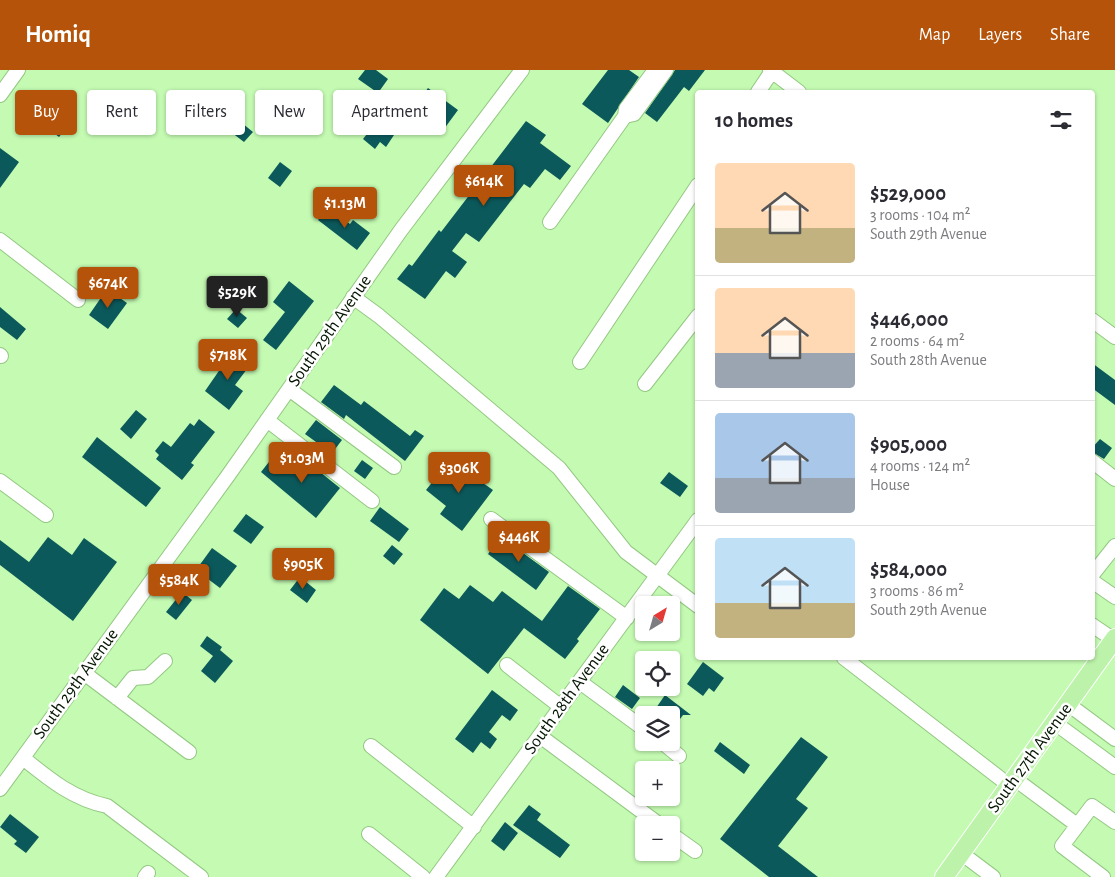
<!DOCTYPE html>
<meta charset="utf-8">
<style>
:root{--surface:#fff;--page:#f7f7f7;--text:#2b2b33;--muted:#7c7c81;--line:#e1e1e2;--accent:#b45309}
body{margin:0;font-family:"Alegreya Sans",sans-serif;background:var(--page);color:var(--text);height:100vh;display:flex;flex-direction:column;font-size:19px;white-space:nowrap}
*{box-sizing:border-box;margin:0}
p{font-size:16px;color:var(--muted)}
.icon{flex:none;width:28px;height:28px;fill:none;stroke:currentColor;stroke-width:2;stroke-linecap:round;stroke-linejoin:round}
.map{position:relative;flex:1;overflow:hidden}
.details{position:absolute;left:695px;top:20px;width:400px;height:570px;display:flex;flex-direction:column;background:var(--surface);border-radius:5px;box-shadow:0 1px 4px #0004}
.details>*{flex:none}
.guide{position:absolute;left:15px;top:20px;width:475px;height:45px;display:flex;gap:10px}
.needle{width:32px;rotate:37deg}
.fabs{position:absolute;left:635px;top:526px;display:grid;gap:10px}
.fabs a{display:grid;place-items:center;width:45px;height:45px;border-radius:5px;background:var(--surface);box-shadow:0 1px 4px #0004;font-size:25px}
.price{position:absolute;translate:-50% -42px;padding:0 11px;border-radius:5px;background:var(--accent);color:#fff;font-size:16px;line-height:32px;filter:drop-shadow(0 1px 2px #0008)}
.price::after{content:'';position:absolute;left:50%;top:30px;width:15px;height:11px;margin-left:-8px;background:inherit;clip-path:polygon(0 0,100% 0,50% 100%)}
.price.active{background:#222;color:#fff}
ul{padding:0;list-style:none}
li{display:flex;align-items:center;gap:15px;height:125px;padding:0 20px}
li+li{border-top:1px solid var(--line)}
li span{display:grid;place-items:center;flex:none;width:140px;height:100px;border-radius:5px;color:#555}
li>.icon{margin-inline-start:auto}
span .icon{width:60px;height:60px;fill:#fffc;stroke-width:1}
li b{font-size:21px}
h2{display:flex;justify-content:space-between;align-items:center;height:60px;padding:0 20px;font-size:21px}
.chip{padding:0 18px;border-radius:5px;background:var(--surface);box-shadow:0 1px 4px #0004;font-size:18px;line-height:45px}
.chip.active{background:var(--accent);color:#fff}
header{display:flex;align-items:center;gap:30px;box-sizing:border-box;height:70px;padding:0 25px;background:var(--accent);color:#fff}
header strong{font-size:24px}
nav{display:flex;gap:28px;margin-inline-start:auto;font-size:18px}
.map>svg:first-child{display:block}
</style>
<header>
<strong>Homiq</strong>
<nav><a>Map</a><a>Layers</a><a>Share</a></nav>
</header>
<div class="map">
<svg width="1115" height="807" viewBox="0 0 1115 807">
<rect width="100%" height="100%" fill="#c4fab2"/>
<path fill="#0c595b" d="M365,0h11l12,9 -10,14 -20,-14z
M608,0h21l10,7 -31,46 -26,-19z
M675,0h30l-16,21 -5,-4 -27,35 -12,-9z
M428,18l30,22 -14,19 -30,-22z
M40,22l34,27 -15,18 -34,-26z
M199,28l24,19 -10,13 -24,-20z
M232,45l21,17 -9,10 -21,-16z
M381,46l17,13 -12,18 -6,-5 -5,7 -12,-10z
M526,51l20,14 -6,8 31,23 -11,14 -15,-11 -15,19 -6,-4 -45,58 -13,-9 -14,18 15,11 -12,16 -9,-7 -21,28 -28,-20 12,-15 3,2 27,-36 2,2z
M0,78l19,14 -19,26z
M280,92l12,9 -12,16 -12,-9z
M328,137l22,17 3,-4 17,13 -13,17 -39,-30z
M289,211l25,20 -38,49 -13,-10 22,-28 -12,-10z
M107,219l20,14 -19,26 -19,-14z
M0,237l26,22 -9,11 -17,-13z
M236,239l11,9 -9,10 -11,-9z
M232,282l18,13 -15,20 8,6 -14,19 -24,-19z
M1092,293l23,17v25l-23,-17z
M334,315l27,20 3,-4 46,35 5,-6 9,6 -19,25 -59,-46 -2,4 -23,-17z
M136,340l11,9 -16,20 -11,-10z
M199,349l16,13 -24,31 3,2 -12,15 -26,-21 3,-4 -4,-4 8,-10 8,6 19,-24 4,3z
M316,350l26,20 -13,17 -9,-7 3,-3 -18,-13z
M97,367l64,51 -15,19 -64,-50z
M1100,369l12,9 -8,11 -12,-7v-4z
M276,383l27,21 7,-10 30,24 -24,30 -55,-46z
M362,390l11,8 -8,11 -11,-8z
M450,390l43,30 -31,41 -22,-17 6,-8 -20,-16z
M669,402l19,14 -8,11 -20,-14z
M380,437l29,22 -10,13 -29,-21z
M246,444l18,13 -13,17 -18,-13z
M48,467l24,18 12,-17 33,24 -44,59 -73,-56v-25l29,22z
M501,467l48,35 -13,18 -48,-36z
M392,475l11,9 -9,11 -11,-9z
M212,478l25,18 -17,22 -24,-18z
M300,507l16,13 -9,13 -17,-13z
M470,515l23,17 9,-11 40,30 26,-35 32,23 -23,30 2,2 -14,18 -41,-31 -36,46 -68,-54 24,-32 15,11z
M182,522l10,8 -16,20 -10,-8z
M207,566l15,11 -2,3 13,11 -18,22 -14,-12 12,-15 -13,-10z
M703,592l21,16 -10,14 -5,-4 -6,8 -16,-12z
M623,615l17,13 -8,11 -17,-12z
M492,620l26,20 -8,11 -8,-6 -13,17 8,7 -7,10 -9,-7 -8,11 -18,-14z
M665,625l26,20h-8l-12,16v-16h-12l-5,-4z
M801,667l27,20 -32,42 12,9 -30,38 40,31h-49l-49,-38z
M720,672l30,23 -6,9 -30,-23z
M529,735l12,9 -4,6 33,25 -10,13 -47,-33z
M10,744l29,23 -13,16 -12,-9 3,-3 -17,-14z
M505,752l13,11 -14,18 -13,-10z"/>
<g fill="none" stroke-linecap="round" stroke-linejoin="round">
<defs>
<path id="minor" d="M655,0l-29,39 -1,7 9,-2 32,-44
M770,0l29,22
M758,22l14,-21
M0,25l18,-25
M550,152l75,-106
M0,170l78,60
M353,227l26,19 180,152 67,84 72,54
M1092,250l23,17
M0,285l1,1
M580,292l118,-177
M645,314l53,-68
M289,319l105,78
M267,350l105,81
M1092,391l23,18
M0,411l46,34
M491,449l136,99
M1092,505l23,-29
M1092,511l23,16
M1092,555l22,15
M844,588l166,128
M507,595l54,42
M84,603l105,79
M580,612l64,47
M117,628l16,-20 15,-1 17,-16
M1068,634l47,35
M1055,653l60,44
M540,666l120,89
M662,672l17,14
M371,676l103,81
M23,688c26,21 50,41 84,48l94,71
M1015,709l62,46
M0,719l227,-312 174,-247 121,-160
M369,764l54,43
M671,764l24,17
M961,783l32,24
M145,807l3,-4
M436,807l262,-357
M1103,807l-41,-31 30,-40 23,16"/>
<path id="major" d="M944,807l171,-239"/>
</defs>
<use href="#minor" stroke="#94c883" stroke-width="16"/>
<use href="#major" stroke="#fff" stroke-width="20"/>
<use href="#minor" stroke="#fff" stroke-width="14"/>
<use href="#major" stroke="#bcf2aa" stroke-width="18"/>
</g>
<g text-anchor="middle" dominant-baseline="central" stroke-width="5" stroke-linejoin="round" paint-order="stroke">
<g font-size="18" fill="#031400" stroke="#fff">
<text transform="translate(330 261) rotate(-55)">South 29th Avenue</text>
<text transform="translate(76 614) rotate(-54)">South 29th Avenue</text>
<text transform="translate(567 629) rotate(-54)">South 28th Avenue</text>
<text transform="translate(1030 688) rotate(-54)">South 27th Avenue</text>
</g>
</g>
</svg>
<div class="fabs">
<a><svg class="needle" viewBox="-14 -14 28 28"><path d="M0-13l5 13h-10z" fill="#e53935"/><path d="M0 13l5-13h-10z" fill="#7c7c81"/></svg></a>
<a><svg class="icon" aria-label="locate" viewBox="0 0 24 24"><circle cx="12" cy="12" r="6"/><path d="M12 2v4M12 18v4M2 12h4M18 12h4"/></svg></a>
<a><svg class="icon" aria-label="layers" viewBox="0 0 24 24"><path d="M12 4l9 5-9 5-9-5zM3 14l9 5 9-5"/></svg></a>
<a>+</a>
<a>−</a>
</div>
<b class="price" style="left:484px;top:137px">$614K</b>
<b class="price" style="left:345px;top:159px">$1.13M</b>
<b class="price" style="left:108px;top:239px">$674K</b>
<b class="price active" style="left:237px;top:248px">$529K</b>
<b class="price" style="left:228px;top:311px">$718K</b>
<b class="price" style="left:302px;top:414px">$1.03M</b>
<b class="price" style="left:459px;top:424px">$306K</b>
<b class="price" style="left:519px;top:493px">$446K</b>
<b class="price" style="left:303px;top:520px">$905K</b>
<b class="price" style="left:179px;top:536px">$584K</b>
<div class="guide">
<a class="chip active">Buy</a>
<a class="chip">Rent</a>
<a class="chip">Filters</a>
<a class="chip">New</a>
<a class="chip">Apartment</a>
</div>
<section class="details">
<h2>10 homes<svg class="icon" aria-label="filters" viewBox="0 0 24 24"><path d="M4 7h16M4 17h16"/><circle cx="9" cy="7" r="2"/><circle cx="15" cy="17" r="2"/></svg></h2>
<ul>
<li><span style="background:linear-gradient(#ffd9b3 65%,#c2b280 0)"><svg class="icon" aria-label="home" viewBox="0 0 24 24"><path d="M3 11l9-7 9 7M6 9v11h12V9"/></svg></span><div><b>$529,000</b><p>3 rooms · 104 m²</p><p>South 29th Avenue</p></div></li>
<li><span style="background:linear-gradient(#ffd9b3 65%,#9aa5b1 0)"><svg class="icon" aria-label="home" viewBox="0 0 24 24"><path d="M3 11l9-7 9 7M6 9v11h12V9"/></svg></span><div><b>$446,000</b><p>2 rooms · 64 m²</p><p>South 28th Avenue</p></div></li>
<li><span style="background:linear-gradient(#a9c7e8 65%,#9aa5b1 0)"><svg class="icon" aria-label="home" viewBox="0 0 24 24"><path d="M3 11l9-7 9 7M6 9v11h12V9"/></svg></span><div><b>$905,000</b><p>4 rooms · 124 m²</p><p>House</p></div></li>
<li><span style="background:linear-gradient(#bfe0f5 65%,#c2b280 0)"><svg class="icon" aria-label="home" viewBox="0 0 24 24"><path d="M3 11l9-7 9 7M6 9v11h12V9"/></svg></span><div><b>$584,000</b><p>3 rooms · 86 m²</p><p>South 29th Avenue</p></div></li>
</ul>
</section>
</div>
